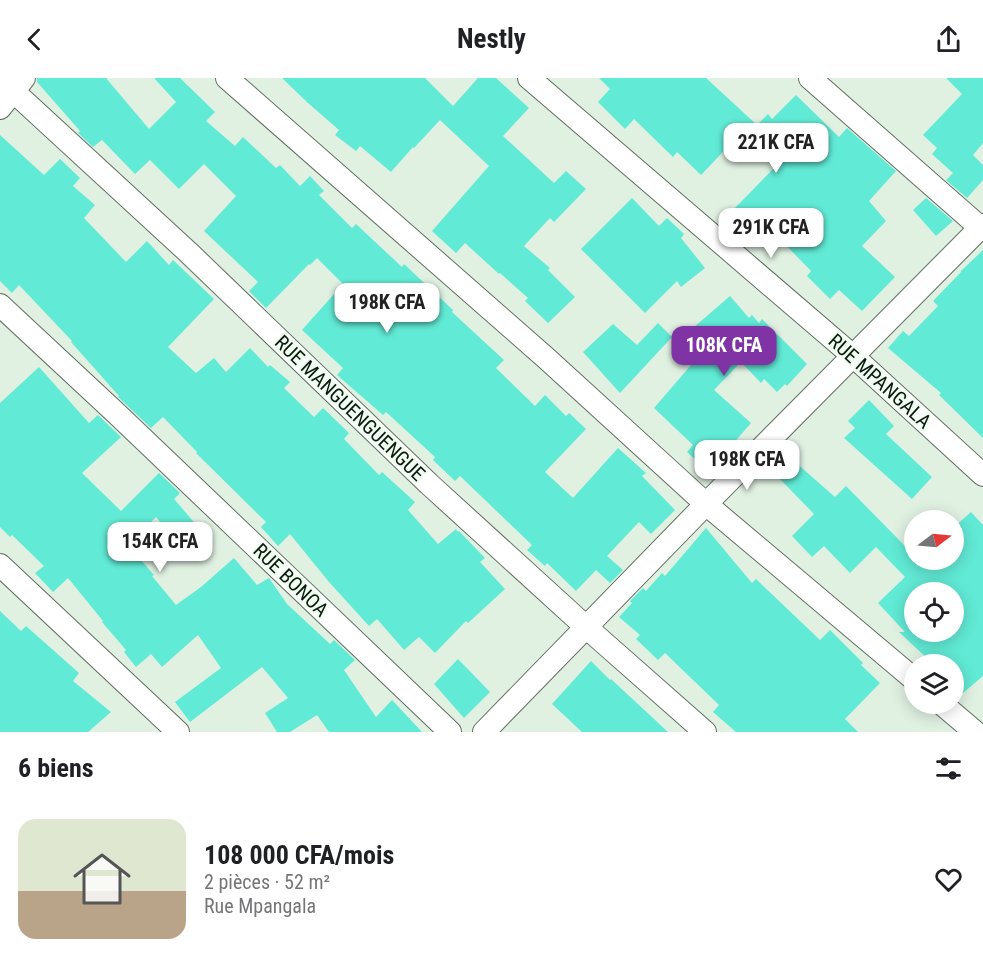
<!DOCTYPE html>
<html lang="fr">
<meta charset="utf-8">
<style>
:root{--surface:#fff;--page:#f2f2f2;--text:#202124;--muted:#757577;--line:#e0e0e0;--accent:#7f33a5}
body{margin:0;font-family:"Roboto Condensed",sans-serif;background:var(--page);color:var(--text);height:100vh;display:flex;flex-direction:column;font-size:22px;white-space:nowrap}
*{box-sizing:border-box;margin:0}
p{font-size:20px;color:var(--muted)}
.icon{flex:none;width:33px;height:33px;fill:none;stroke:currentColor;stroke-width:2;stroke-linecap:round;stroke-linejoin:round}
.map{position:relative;height:654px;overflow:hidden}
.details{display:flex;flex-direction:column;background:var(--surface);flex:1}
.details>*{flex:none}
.needle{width:39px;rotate:74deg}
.tools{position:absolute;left:904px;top:432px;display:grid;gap:12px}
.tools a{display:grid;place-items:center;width:60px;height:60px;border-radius:50%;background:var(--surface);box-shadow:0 3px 15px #0003;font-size:30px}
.price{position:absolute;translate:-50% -51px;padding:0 14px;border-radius:12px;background:#fff;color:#222;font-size:20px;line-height:39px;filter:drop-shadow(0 2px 3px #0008)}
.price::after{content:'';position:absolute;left:50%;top:36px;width:18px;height:14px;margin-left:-9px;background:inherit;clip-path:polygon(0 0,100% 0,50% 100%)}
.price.on{background:var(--accent);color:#fff}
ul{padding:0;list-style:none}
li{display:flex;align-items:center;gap:18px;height:150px;padding:0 18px}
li+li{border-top:2px solid var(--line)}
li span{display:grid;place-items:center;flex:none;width:168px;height:120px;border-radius:18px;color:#555}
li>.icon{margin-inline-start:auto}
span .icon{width:72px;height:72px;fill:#fffc;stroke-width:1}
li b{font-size:26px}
h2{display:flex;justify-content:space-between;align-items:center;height:72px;padding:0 18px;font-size:26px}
header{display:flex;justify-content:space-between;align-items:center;height:78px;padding:0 18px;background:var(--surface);font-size:27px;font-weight:700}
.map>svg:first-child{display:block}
</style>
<header><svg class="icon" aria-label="back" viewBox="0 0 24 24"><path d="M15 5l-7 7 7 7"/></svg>Nestly<svg class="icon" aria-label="share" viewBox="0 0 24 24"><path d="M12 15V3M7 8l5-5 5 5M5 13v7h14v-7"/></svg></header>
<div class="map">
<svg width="983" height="654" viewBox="0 0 983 654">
<rect width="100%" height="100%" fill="#e0f1e2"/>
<path fill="#61ead5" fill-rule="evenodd" d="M37,0h69l43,51 27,-27 -22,-24h26l35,34 -9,9 29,25 8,-9 33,31 4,-3 20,21 10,-10 14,15 -5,4 33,33 4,-4 46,43 2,-3 49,46 -1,2 52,48 -8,8 39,38 10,-11 21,21 3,-3 17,16 -41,43 28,26 45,-50 28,25 -4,3 33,34 -24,24 -12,-12 -32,34 16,14 -13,13 -14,-13 -20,21 -29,-28 -2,3 -18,-16 5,-5 -72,-69 -5,5 -22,-21 2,-3 -49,-45 -3,3 -46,-40 6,-7 -41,-38 41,-46 -26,-26 -7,7 -1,-1 -43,44 -17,-17 9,-9 -54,-51 32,-35 -32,-32 -25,25 -29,-29 -15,14 -33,-34 -9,7 -15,-14 2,-2 -43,-49z
M282,0h143l28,28 25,-28h18l33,30 -26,28 51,47 12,-12 20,18 -32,33 -4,-4 -26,28 26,22 -2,2 27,27 -27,26 -23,-22 3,-3 -28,-25 -1,1 -34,-31 -9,10 -24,-22 57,-65 -49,-46 -26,28 -1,-1 -22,25 -31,-26 -4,5 -21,-16 4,-5 -31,-27z
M599,0h107l51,47 11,-11 4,5 24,-24 43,42 8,-9 49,43 -27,30 17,20 -24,25 33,31 -33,34 -23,-21 -9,9 -23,-23 4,-5 -31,-32 -3,3 -24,-22 -4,4 -15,-15 40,-41 -34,-34 -39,41 -24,-23 -4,5 -39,-38 -9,10 -27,-27 12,-13z
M946,0h37v65l-10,12 10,10v15l-16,18 -21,-18 7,-7 -21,-19 5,-6 -14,-13 39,-41z
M0,57l44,40 16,-16 20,19 -7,8 22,19 -11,13 42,44 21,-21 22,24 4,-5 41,39 -46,48 28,26 18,-15 12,14 24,-24 18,19 2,-2 20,17 -6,6 30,29 9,-9 26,25 -5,6 35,36 3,-3 33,30 -7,8 30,34 18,-15 2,3 1,-1 26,27 -5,4 25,27 -37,34 -2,-2 -31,32 -16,-16 -15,13 -27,-31 -8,7 -40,-44 -39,-48 -12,12 -17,-19 5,-5 -70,-69 1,-1 -34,-35 -12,11 -33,-31 1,-1 -48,-54 1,-1 -53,-56 -7,8 -12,-12z
M632,120l27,28 8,-8 17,16 -3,4 24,30 -24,19 -4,-6 -32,32 -64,-64z
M926,120l27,23 -17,15 -23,-26z
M983,172v188l-44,-43 2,-2 -53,-45 15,-17 6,5 29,-30 -5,-5 28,-29v-1z
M730,218l19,22 3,-3 7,8 3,-4 45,45 -20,22 -2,-2 -8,8 -13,-13 -3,4 -20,-21 -27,28 37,33 -20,23 -3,-2 -22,25 -19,-17 6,-7 -39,-37 44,-51 -19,-17z
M658,245l14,14 -52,56 -37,-41 30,-28 24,21z
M39,289l50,56 9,-8 23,22 -39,36 39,38 38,-38 21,20 -6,6 25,29 -19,16 -24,-27 -28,28 26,30 -2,1 24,29 25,-18 33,-29 23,27 12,-7 18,26 43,40 4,-4 21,20 -11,10 32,47 16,-17 30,32h-93l-12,-17 -27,17h-13l-12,-19 23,-15 -26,-31 -72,55 -15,-20 46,-34 -23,-33 -36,32 -11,-13 -15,13 -12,-15 2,-2 -24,-28 1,-1 -35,-43 -15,14 -18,-19 9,-7 -32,-31 -2,2 -10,-10v-124z
M869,322l25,26 -8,8 46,43 -20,22 -68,-61 11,-10 -7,-7z
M794,383l41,36 11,-11 60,61 2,-3 7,7v9h39v-33l17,-15 12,13v151l-20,17 -9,-10v-19h-21l-34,-32h6l-27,-29 27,-26 -29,-30 -26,26 -26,-27 -12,11 -20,-21 22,-22 -36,-37zM915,514h39v40h-39z
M706,450l46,55 4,-4 64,61 10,-10 33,33 -2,2 19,18 -35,36 13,13h-122l-23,-20 6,-7 -54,-52 -7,7 -22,-21 4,-4 -21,-18 13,-14 -2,-2 13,-13 3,3 16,-18 3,3z
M0,533l21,20 5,-5 53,47 -6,8 38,31 -23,20h-88z
M458,581l32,33 -26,26 -30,-34z
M591,583l19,19 1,-1 57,53h-86l-30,-28z"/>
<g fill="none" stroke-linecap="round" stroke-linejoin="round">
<defs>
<path id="street" d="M227,0l319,280 160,146 209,176
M529,0l324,278 130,119
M810,0l173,152
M0,1l188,173 241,232 157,143 119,105
M0,30l24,-30
M0,227l117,109 333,318
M0,487l178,167
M942,626l33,28
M484,654l222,-228 277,-279"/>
</defs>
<use href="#street" stroke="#616f62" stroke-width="24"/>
<use href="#street" stroke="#fff" stroke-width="22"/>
</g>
<g text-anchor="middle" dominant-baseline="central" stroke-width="4.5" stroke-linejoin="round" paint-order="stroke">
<g font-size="20" fill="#101611" stroke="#edfeef">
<text transform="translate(880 303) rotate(42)">RUE MPANGALA</text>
<text transform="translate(350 330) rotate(44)">RUE MANGUENGUENGUE</text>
<text transform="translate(291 502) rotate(44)">RUE BONOA</text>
</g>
</g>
</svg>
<div class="tools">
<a><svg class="needle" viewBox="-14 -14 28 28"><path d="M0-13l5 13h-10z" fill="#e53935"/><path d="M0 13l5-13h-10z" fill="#757577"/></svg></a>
<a><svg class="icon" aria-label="locate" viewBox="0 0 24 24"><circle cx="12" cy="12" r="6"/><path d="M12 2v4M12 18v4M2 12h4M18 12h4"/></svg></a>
<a><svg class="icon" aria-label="layers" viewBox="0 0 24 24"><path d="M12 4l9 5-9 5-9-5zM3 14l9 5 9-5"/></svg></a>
</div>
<b class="price" style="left:776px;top:96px">221K CFA</b>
<b class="price" style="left:771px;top:181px">291K CFA</b>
<b class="price" style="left:387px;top:256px">198K CFA</b>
<b class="price on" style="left:724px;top:299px">108K CFA</b>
<b class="price" style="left:747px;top:413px">198K CFA</b>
<b class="price" style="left:160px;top:495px">154K CFA</b>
</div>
<section class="details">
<h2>6 biens<svg class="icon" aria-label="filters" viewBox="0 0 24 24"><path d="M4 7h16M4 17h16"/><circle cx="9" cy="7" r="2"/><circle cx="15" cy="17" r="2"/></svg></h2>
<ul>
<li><span style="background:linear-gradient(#dfe7d0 60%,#b9a48a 0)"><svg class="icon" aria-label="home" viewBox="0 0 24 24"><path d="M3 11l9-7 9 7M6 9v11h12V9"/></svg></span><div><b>108 000 CFA/mois</b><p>2 pièces · 52 m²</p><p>Rue Mpangala</p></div><svg class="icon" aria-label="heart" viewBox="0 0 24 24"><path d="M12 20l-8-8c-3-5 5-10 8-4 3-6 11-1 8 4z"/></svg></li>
</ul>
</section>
